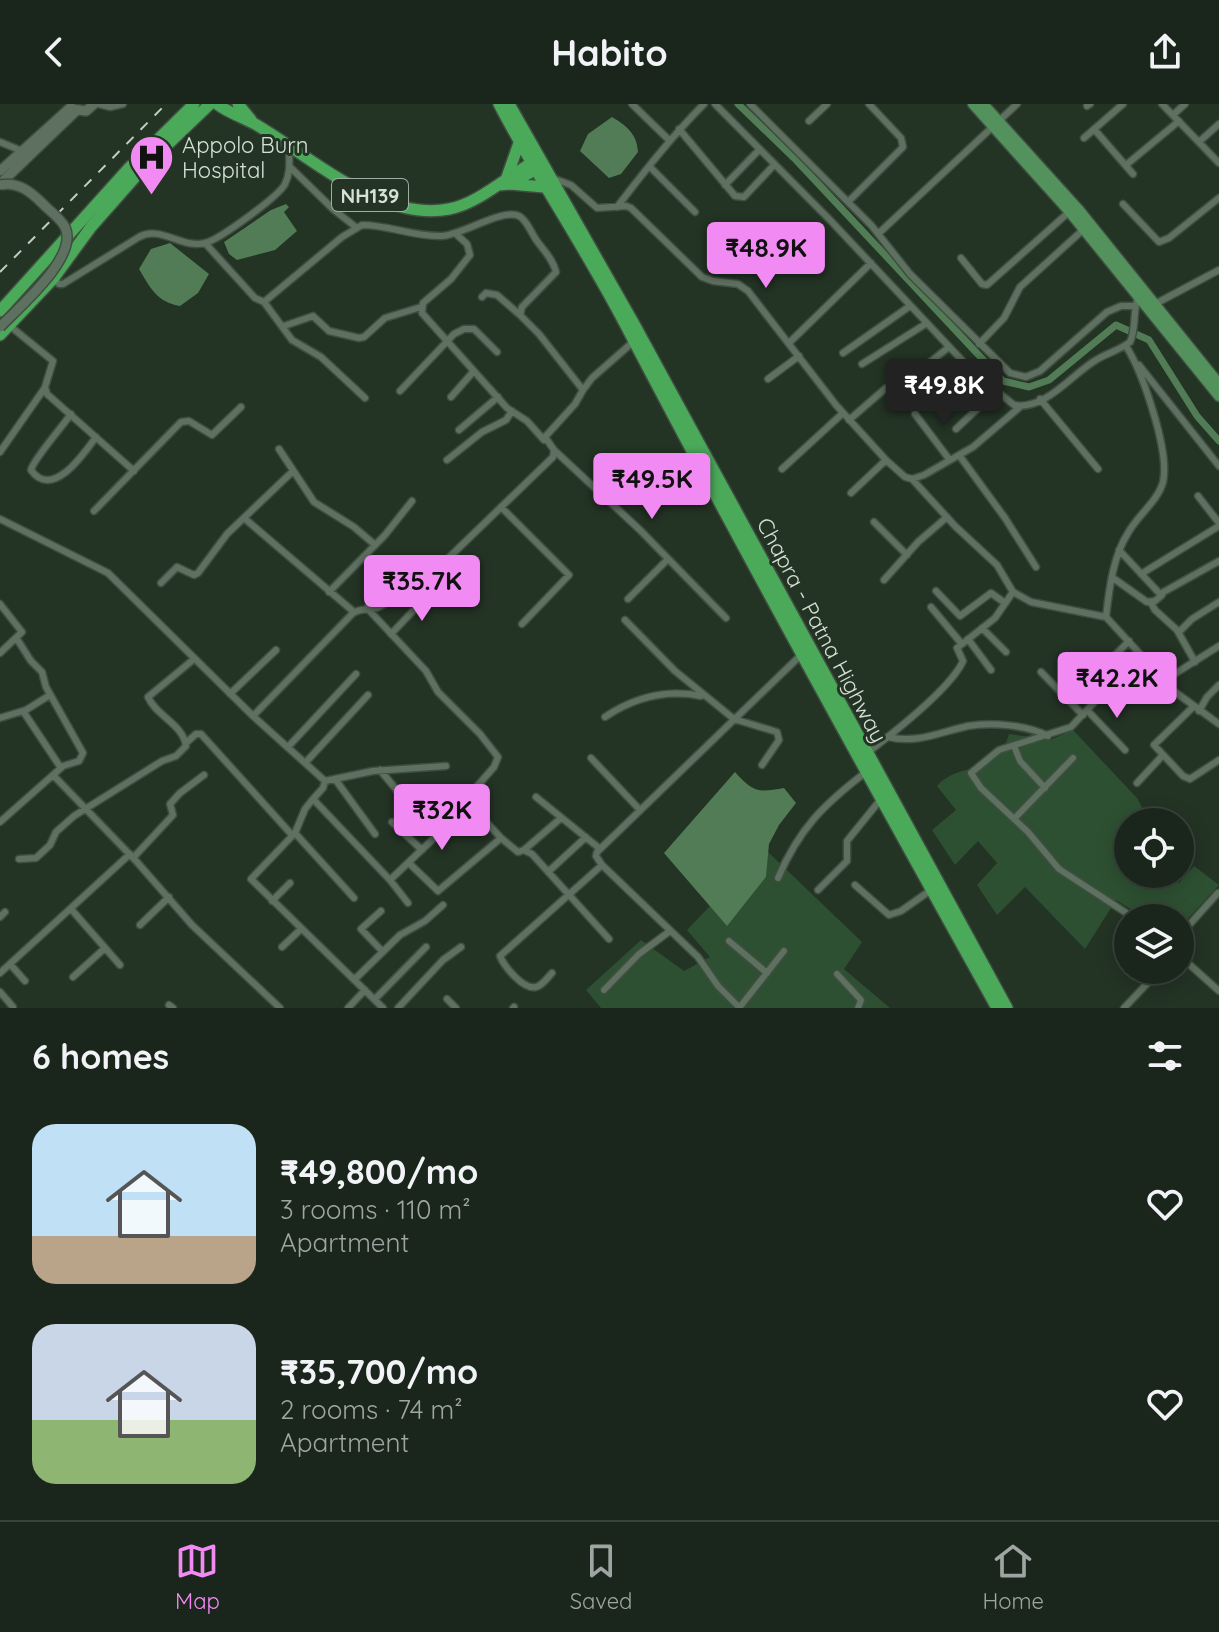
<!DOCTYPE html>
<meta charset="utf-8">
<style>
:root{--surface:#1a261b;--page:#232e24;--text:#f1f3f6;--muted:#9fa5a3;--line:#38433a;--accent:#f28af3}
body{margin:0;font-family:Quicksand,sans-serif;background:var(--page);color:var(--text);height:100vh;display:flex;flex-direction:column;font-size:30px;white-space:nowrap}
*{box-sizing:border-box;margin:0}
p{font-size:26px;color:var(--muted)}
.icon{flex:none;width:44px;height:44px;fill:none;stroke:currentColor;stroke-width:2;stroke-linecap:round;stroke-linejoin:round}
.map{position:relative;height:904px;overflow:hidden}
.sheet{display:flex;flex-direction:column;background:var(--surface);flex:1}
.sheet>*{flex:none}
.tools{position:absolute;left:1114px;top:704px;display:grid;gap:16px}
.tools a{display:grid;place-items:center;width:80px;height:80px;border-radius:50%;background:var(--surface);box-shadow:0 4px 20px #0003,0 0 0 2px var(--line);font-size:40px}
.price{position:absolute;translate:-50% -68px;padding:0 18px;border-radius:8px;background:var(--accent);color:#111;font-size:26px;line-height:52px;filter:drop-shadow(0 2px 4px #0008)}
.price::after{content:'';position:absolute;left:50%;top:48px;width:24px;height:18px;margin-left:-12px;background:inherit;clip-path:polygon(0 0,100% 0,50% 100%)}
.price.current{background:#222;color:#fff}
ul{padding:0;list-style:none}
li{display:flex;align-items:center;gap:24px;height:200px;padding:0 32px}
li span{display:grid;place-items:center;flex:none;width:224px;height:160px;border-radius:24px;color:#555}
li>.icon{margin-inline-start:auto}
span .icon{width:96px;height:96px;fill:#fffc;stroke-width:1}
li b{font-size:34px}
h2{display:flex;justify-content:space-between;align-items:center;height:96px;padding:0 32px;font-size:34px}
header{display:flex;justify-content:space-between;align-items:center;height:104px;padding:0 32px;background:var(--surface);font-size:36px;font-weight:700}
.tabs{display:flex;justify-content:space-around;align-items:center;height:112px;border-top:2px solid var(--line);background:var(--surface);font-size:22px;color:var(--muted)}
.tabs a{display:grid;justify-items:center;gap:4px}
.tabs .current{color:var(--accent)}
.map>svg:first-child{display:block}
</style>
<header><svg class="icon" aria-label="back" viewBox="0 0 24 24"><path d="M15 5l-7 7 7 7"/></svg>Habito<svg class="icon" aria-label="share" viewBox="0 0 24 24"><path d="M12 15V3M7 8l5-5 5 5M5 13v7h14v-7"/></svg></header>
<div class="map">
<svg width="1219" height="904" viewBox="0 0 1219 904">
<rect width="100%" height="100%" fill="#233324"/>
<path fill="#2e5032" d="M1073,626l64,68 13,24h-22v52h40l11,9 15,-17 25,19 -39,42v-9h-35l-29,-18 -31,49 -60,-62 -28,28 -20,-30 20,-22 -19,-22 -23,24 -23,-35 24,-20 -19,-24c24,-27 59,-6 72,-52l41,6z
M768,748l94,90 -18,27 46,39h-289l-15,-18 55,-50 43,31 26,-14 -23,-27 23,-24 17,19 39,-48z"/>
<path fill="#517c56" d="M612,13c15,9 25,17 26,35l-17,22 -12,4 -29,-27 8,-17z
M286,100l3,3 -5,5 13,19 -22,19 -38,10 -8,-6 -5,-12 47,-32z
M170,139l39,31 -11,19 -18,13c-23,-4 -29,-17 -41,-37l12,-20z
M735,668c18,20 23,21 49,16l12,15 -17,22 -10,19 -3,33 -39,49 -63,-73z"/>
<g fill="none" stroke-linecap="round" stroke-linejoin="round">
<path stroke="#517c56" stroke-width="7" d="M738,0l58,56 207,221 26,6 20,-7 67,-55 33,15 48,76 22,25"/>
<defs>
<path id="street" d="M98,0l12,3 13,-3
M632,0l38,37
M715,0l115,116 143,152 41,33c31,6 58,-31 82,-45 11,-7 24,-10 34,-18 7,-15 2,-32 9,-47
M750,0l121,121 39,49 100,99 16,4 14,-6 67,-59 14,-6h14
M1162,0l57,59
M1087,2l3,-2
M1173,11l12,-11
M809,17l18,-17
M679,25l56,67 9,1 30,-32
M1094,25l39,45
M1084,34l39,-34
M1200,37l19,-17
M0,38l22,9
M1126,61l53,-44
M290,63l44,43 23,18
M650,63l45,45
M552,74l19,7 26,23 29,-2 5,2 71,69 11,4 25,3 10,7 88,114 50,55 19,17 7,2 12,-4 49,-28 48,-41
M725,81l34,-35
M848,98l55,-55 -2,-9 -32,-34
M1123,100l36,38 10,-4 50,-40
M617,103c27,-35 55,-71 87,-103
M456,130l11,10 3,11 -19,24 -28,24 -1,10 85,95 20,13 17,19
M878,130l139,-130
M205,139l50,55 9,4 78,-65 20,-12c27,0 52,12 80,11 20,-1 61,-28 77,-20 8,4 12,17 18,25 7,10 16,18 19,31l-34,35 -2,8 19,19 44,56 9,-12 41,-36
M961,154l21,26 5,1 82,-73
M53,175l6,5h4l76,-47c22,-12 43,12 66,6 14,-3 74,-47 80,-59 6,-12 4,-24 4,-37
M482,193l4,-4 11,2 23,20
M264,198l28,38 29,17 44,41
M1155,200l64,-34
M10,222l43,35 -8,26 2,7 87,77
M284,222l29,-10 16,15 30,7 5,-1 21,-19 36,-11
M789,239l82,-80
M979,240l25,-26 16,-31 64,-58
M843,249l67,-47
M862,260l65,-41
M1139,261l80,101
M914,271l35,-28
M768,275l31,-23
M400,287l54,-57 10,-5h10l23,23
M451,293l22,-25
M1040,295l58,70
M71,310c-9,13 -38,46 -40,56 21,30 52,-15 65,-33
M915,310l34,45
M849,316l37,-32
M956,325l39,-37
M459,326l39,-33
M279,345l35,53 40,25 20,17
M554,346l86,80 86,88
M0,348l44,-63
M959,351l46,63 31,49
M447,356l35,-28 24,-12 6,-9
M782,365l61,-56
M912,375l43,47 42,39 16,27 18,10 75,15 69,75 44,32
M851,389l35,-33
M1198,392l21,27
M501,403l68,68 -47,49
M94,407l87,-89 8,-1 23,14 29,-28
M244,414l110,94
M0,415l108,54 145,143 72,65 -2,7 -10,11 77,81 64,-61 18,-27 22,-25 4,-10 -18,-23 -42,-42 -12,-21 -59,-63
M874,418l33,33
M1119,446l41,44 59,-33
M1141,470l78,-48
M1113,474l34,24 8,-1 7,-6
M884,476l34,-38 29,-25
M161,479l16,-16 17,8 4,-2 29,-39 66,-63
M936,487l24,25 31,-23 14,10
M329,488l56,-57 27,-34
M628,495l40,-40
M1151,499l4,7 22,20 18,32
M0,500l22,28 -22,21
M931,503l30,36
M1106,513c3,-27 7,-61 22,-84 9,-17 30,-32 35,-51 7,-30 -20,-109 -37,-136
M625,516l50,51 59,48 43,13 2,8 -17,25
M982,524l24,24
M1179,528l13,-13 27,-17
M391,530l41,-43
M17,535l14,22 11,11 4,15 37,66 -4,8 -16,5 -10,9 84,87 55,63 88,83
M968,535l23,31
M1041,568l42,43
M1093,574l36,-37
M1165,576l54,-34
M230,590l46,-44
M1193,603l-39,38 29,31 7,3 29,-19
M1087,606l38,40
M23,607l38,57
M1199,607l8,-14 12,-12
M253,612l100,-103c9,-6 17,-2 26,-6 14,-6 23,-25 35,-34h18l4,-3 117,-113 1,-7 -9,-13 30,-33 8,-14
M605,613c30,-20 61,-28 96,-21
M0,614l26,-8 24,-15
M888,633c29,7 52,-5 80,-11 23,-4 59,-1 80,10
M186,639l10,-9h5l91,101
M1014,642l6,15 25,27
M288,643l68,-73
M867,649c25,-19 84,-65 96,-92l-6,-13 38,-30 18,-26
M591,654l49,52
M305,659l63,-68
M380,666l25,30
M335,675l40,55
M325,677l48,-10 73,-5
M1137,679l26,-28
M417,692l29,31
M536,693l63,51
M313,695l-8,10 -10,24 -44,46 132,129
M1014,715l59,-61
M0,718l53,-47
M392,718l30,28
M295,729l59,65
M501,734l17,14 6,-2 8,4 77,85
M524,746l37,-32
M133,754l40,-43 -3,-11 10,-11 24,-18
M19,755l17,-1 14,-13 6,-13 18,-16 88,-55 14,-5 10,-10c-3,-22 -30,-30 -38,-49l46,-38
M410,760l28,27 63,-53 -35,-38
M548,768l38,-35
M778,774c21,-49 45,-73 88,-106
M390,776l18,23
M855,781l34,30 12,-4 30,-21
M818,786l29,-29v-20l34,-42
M272,797l18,-18
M71,805l49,56
M381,807l-20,18 22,23
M0,813l5,-5
M1134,814l-75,-49 -31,-37 -47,-44 -10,-15 28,-23 72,-23 30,-32 46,-35
M140,821l29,-28
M1180,831l38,-42
M729,837l38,32
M282,843l19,-18
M1180,852l39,35
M10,860l15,17
M0,869l130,-119
M552,869c-4,4 -10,13 -16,14 -13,3 -32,-21 -36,-31l102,-91
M837,870l24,26 -3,8
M73,873l32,-29
M354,876l46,-45 25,-14 18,-16
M604,886l35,-36 31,-23
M0,888l13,15
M375,895l51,-52
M447,895l9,9
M169,901l4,3
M739,903l-21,-21 -20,-29 -96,-92 -6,-9 1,-4 205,-198
M348,904l17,-18
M398,904l45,-48 18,-13
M513,904l1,-1
M739,904l45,-57
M1124,904l36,-38"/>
<path id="secondary" d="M73,5l13,2 8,-7
M0,67l71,-64
M0,80l76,-73"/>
<path id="primary" d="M973,0l96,107 150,185
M983,0l95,105 141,175"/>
<path id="highway" d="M217,0c12,9 25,13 38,20 55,32 126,98 194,85 29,-5 60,-34 86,-48
M238,0l13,16
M499,0c39,75 87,145 126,220 120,230 246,457 372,684
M509,0l125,220 373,684
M507,73l12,-34
M510,80l34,3
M498,81l12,-1 30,-17
M0,207l129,-143 65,-64
M0,231l53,-56 38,-52 52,-59 67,-64"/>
</defs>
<use href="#street" stroke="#404e41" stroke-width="9"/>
<use href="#secondary" stroke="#404e41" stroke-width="12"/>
<use href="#primary" stroke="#404e41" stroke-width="13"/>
<use href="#highway" stroke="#404e41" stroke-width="14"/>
<use href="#street" stroke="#5e705f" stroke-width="6"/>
<use href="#secondary" stroke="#5e705f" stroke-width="9"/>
<use href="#primary" stroke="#53925c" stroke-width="10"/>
<use href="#highway" stroke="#4ba95a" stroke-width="11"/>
<path stroke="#c1cdc2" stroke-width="2" stroke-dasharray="10 10" stroke-linecap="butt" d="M0,168l166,-168"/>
<defs>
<path id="secondary-bridge" d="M0,81c18,-4 31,7 43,19 7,7 18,15 22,23 14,30 -46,80 -65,100"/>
</defs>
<use href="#secondary-bridge" stroke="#404e41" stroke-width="12" stroke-linecap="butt"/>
<use href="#secondary-bridge" stroke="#5e705f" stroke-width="9"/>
</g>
<defs>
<symbol id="hospital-pin" viewBox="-11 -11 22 30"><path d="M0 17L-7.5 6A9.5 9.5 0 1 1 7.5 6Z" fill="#f28af3" stroke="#233324"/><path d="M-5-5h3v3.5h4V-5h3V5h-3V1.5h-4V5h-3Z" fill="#111"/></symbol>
</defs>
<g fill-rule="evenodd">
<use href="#hospital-pin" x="126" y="28" width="51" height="69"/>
</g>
<g text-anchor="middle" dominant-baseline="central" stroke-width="6" stroke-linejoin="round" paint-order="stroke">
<rect fill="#233324" stroke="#a0aca1" stroke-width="2" x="332" y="75" width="76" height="32" rx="6"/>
<g font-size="20" font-weight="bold" fill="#d5e0d6">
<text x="370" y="91">NH139</text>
</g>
<g font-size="22" fill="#d5e0d6" stroke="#233324" text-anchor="start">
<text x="182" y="41">Appolo Burn<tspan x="182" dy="25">Hospital</tspan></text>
</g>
<g font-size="22" fill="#d5e0d6" stroke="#233324">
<text transform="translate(822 526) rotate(62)">Chapra - Patna Highway</text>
</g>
</g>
</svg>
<div class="tools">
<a><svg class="icon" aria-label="locate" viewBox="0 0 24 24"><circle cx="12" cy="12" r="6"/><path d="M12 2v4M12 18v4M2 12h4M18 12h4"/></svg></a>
<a><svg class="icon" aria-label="layers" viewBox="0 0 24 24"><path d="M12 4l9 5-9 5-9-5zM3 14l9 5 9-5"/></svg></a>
</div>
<b class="price" style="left:766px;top:186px">₹48.9K</b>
<b class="price current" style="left:944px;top:323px">₹49.8K</b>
<b class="price" style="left:652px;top:417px">₹49.5K</b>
<b class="price" style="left:422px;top:519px">₹35.7K</b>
<b class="price" style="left:1117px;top:616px">₹42.2K</b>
<b class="price" style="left:442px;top:748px">₹32K</b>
</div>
<section class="sheet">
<h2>6 homes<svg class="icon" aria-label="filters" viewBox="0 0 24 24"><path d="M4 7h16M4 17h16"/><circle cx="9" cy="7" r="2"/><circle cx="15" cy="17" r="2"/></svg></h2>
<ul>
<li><span style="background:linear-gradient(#bfe0f5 70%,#b9a48a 0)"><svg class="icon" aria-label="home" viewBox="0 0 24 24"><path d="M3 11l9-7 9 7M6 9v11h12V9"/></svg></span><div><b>₹49,800/mo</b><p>3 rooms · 110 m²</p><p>Apartment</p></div><svg class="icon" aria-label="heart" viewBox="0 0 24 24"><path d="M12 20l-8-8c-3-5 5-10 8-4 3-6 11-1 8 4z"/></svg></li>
<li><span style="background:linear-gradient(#c9d6e8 60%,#8fb573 0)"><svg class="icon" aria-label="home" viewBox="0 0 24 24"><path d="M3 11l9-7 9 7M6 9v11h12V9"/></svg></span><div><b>₹35,700/mo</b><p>2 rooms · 74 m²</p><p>Apartment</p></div><svg class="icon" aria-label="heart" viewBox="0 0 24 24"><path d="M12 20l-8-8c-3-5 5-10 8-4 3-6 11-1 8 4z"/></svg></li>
</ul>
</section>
<nav class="tabs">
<a class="current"><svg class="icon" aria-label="map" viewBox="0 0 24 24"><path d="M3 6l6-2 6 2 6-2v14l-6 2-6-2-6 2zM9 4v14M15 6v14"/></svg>Map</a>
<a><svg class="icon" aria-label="saved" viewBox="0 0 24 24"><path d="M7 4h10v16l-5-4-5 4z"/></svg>Saved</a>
<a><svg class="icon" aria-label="home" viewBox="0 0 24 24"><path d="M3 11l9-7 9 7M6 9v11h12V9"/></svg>Home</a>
</nav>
